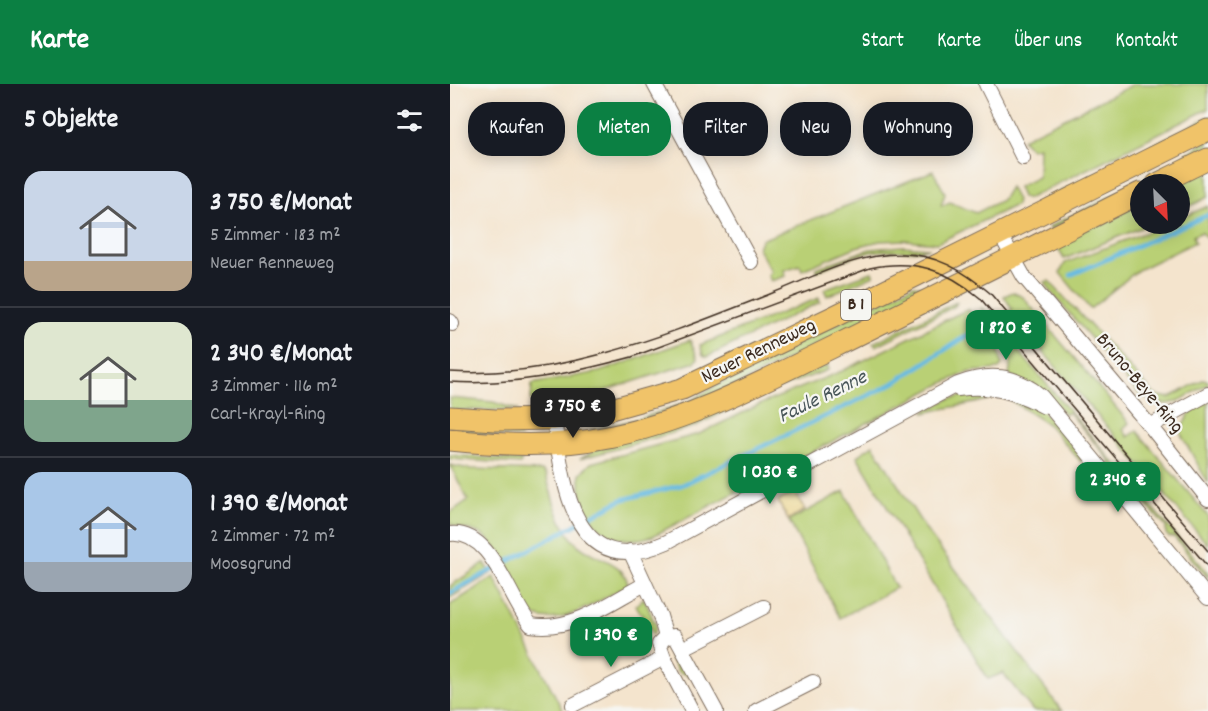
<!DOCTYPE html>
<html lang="de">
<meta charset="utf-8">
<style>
:root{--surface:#171b24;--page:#20242c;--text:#f1f3f6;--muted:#9ea1a6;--line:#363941;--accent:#0b8043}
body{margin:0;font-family:Dekko,sans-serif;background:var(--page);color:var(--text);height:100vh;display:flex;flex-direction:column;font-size:22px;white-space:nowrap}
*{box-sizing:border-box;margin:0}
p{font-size:20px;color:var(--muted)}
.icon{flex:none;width:33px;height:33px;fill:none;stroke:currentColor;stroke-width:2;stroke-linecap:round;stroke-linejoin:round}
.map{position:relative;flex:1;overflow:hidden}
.side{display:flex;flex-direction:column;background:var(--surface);width:450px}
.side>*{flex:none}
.guide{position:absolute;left:18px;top:18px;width:570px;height:54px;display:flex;gap:12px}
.needle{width:39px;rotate:156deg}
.buttons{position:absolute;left:680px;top:90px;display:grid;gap:12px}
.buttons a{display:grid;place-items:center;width:60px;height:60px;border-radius:50%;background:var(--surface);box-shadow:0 3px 15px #0003;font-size:30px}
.price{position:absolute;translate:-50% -51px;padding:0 14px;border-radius:12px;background:var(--accent);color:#fff;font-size:20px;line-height:39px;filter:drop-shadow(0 2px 3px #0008)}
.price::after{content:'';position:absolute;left:50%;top:36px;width:18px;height:14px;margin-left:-9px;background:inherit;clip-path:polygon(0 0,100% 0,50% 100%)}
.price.on{background:#222;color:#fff}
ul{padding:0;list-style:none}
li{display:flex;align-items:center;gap:18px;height:150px;padding:0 24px}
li+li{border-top:2px solid var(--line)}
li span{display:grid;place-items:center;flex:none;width:168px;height:120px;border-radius:18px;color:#555}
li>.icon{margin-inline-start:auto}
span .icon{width:72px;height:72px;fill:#fffc;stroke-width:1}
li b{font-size:26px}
h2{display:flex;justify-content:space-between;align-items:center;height:72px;padding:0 24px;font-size:26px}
.pill{padding:0 21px;border-radius:24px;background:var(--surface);box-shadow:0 3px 15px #0003;font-size:21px;line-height:54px}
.pill.on{background:var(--accent);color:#fff}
header{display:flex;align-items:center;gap:36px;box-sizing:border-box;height:84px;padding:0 30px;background:var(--accent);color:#fff}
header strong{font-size:28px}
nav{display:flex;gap:33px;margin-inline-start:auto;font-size:21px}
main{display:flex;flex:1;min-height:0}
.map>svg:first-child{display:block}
</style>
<header>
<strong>Karte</strong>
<nav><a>Start</a><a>Karte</a><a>Über uns</a><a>Kontakt</a></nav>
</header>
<main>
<section class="side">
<h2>5 Objekte<svg class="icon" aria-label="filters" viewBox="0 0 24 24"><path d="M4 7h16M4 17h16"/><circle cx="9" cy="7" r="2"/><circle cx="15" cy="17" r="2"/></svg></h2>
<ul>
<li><span style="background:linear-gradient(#c9d6e8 75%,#b9a48a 0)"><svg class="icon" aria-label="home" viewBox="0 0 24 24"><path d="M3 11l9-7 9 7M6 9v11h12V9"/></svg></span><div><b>3 750 €/Monat</b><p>5 Zimmer · 183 m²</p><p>Neuer Renneweg</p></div></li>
<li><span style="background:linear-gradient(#dfe7d0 65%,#7fa58c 0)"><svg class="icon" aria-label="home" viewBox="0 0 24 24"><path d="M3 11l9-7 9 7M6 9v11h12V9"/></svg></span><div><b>2 340 €/Monat</b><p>3 Zimmer · 116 m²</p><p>Carl-Krayl-Ring</p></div></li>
<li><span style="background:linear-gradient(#a9c7e8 75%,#9aa5b1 0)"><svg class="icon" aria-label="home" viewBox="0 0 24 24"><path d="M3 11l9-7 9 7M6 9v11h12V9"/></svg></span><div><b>1 390 €/Monat</b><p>2 Zimmer · 72 m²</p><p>Moosgrund</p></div></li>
</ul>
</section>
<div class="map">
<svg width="758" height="627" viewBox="0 0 758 627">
<rect width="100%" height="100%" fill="#f6f6f2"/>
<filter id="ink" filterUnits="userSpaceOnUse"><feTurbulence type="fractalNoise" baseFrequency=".0167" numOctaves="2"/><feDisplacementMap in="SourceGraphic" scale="12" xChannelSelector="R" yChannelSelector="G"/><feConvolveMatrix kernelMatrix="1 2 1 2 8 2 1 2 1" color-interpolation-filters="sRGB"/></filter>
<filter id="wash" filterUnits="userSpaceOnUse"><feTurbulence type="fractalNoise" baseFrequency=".008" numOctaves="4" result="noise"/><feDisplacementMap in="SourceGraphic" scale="24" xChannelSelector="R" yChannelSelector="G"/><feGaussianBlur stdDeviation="1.35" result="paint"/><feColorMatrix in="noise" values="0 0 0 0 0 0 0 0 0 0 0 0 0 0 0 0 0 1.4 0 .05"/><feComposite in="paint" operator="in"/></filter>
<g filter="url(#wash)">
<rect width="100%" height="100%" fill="#f4e4cd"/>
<path fill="#b9d074" stroke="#7a7d49" stroke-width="1.5" d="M684,0h74v25l-181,90 -5,-2 -4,-10 20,-10 1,-30 -8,2 -9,-10z
M758,33v6l-171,82 2,-3z
M758,56v6l-48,29 -110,55 -1,-3 110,-55z
M758,85v28l-29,15v-28z
M483,87l12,22 -4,13 9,-4 26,11 26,-13 8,-13 7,13 -1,5 -79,38 -32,-3 -25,1 -24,6 -54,23 -2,-5 -16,5 2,6 -15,5 -3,-6 3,-4 -13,-23 3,-8z
M690,118v22h10l-86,35 -7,-12 25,-16z
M758,122v31l-2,1 -4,-6 -9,4 2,6 -57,28 -48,39 -30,-36 5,-10 103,-39h11v-5z
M453,162l25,2c-10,5 -41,1 -57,4 -18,3 -36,12 -54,19l-1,-3 54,-19z
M422,188l2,3 -47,21 -3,-7z
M599,197l106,114 14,3 35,-19 4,2v3c-29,16 -39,30 -69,10l-87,-101 -7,-11z
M464,201l16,4 -208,103 -82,29 -51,9 52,-12 49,-17 48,-28z
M563,208l10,5 106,126 -6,6 5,8 9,-6 71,85v29l-199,-233 3,-3 -8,-13z
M369,214l1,4 -113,55 -4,-2 -3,-10z
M507,218l-2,4 -79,40 -3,-3z
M531,223l227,266v5l-34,-41h-5l-3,-3v-7l-26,-29 -4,3 -2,-11 -14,-17h-6l-4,-5v-7l-41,-49 -4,2 -9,-10 -47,-29c7,-30 -17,-44 -28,-68z
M518,225l30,38 4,18 -3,4 -30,3 -26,11 -290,153c-47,14 -75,-16 -73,-62l11,-11 108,-29 62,-30 81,-33z
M240,256l8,18 -3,4 -94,30 -70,9 1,-17 67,-12z
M378,281v5l-66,24 -69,33 -113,32 15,-9z
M534,307l13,5c-13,8 -54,11 -72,17l-1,-2 25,-12z
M0,314l43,4 25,8h-68z
M559,315l22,4 13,10 38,43 -1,6 -32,-37z
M758,318v81l-27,-49c2,-14 12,-29 27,-32z
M0,342l70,3v8l-70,-5z
M423,361l53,85 136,181h-29l-30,-38 -15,6 -131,-223z
M0,371l72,5 -2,4 -70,-5z
M0,381l20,4 72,2 4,4c7,24 11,45 27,65 15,19 51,18 55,45 -24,12 -77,51 -100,25 -13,-14 -21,-47 -35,-65 -15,-20 -33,-13 -43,-22v-10l18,-13z
M394,407l52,97 -56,30 -51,-97z
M35,479l6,10 -41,25v-12z
M44,493l69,134h-113v-106z
M194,514l12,28 -3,9 -17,-30z
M225,567l4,1 14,25 -15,-5 -8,-15z"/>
<path fill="#eeda9e" stroke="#94825e" stroke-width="1.5" d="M345,408l10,18 -17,10 -10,-19z"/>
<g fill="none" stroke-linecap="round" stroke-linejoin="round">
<path stroke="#67bbe3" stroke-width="4.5" d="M621,191l137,-60
M0,509l171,-93 61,-15 210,-101 85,-55"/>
</g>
</g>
<g filter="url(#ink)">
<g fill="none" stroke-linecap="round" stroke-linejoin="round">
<defs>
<path id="street" d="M204,0l97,178
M536,0l37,74
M550,150l24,43 126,149 58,73
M0,237l2,3
M508,305c32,-4 57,2 85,17
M104,335c9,65 19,165 113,123l291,-158c31,-12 57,-10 83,12l167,202
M700,342l58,-32
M0,450c42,-5 58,64 81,91 41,7 78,-22 114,-41
M180,467l30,65 6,21
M234,564l80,-41
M123,621l91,-47
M242,627l-28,-53 -5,-14 7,-7 9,-1 41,75
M306,627l57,-29"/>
<path id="primary" d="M707,100l51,-25
M0,333l45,3 59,-1 50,-8 78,-22 151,-72 375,-187
M0,356c53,5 105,8 158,-3 79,-15 151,-54 223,-89 104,-51 206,-103 309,-155"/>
</defs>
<use href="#street" stroke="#7c6b5b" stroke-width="16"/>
<use href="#primary" stroke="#7c6b5b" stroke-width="23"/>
<use href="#street" stroke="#fff" stroke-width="14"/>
<use href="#primary" stroke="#f0c369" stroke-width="21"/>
<path stroke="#3b2a1e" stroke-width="1.5" d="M0,288c113,7 218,-38 320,-78 41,-16 85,-40 130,-40 35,-1 64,17 90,39l218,258
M0,298c62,4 123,-9 182,-25l238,-89c44,-9 76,1 110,30l228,269"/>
</g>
</g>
<g text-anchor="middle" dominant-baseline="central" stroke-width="4.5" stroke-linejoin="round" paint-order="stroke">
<rect fill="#f6f6f2" stroke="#73675e" stroke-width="1.5" x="391" y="206" width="30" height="30" rx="4.5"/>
<g font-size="18" font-weight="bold" fill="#3b2a1e">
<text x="406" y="221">B 1</text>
</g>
<g font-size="20" fill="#3b2a1e" stroke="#f6f6f2">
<text transform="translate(309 268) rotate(-26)">Neuer Renneweg</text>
<text transform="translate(689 300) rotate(50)">Bruno-Beye-Ring</text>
</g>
<g font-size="21" font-style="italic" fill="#485659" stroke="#f6f6f2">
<text transform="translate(373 314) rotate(-26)">Faule Renne</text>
</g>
</g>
</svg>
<div class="buttons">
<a><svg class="needle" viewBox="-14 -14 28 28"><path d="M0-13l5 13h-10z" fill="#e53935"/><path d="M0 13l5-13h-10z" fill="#9ea1a6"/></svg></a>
</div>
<b class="price" style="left:556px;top:277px">1 820 €</b>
<b class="price on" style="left:123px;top:355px">3 750 €</b>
<b class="price" style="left:320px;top:421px">1 030 €</b>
<b class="price" style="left:668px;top:429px">2 340 €</b>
<b class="price" style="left:161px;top:584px">1 390 €</b>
<div class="guide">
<a class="pill">Kaufen</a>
<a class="pill on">Mieten</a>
<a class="pill">Filter</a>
<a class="pill">Neu</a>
<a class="pill">Wohnung</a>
</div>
</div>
</main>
